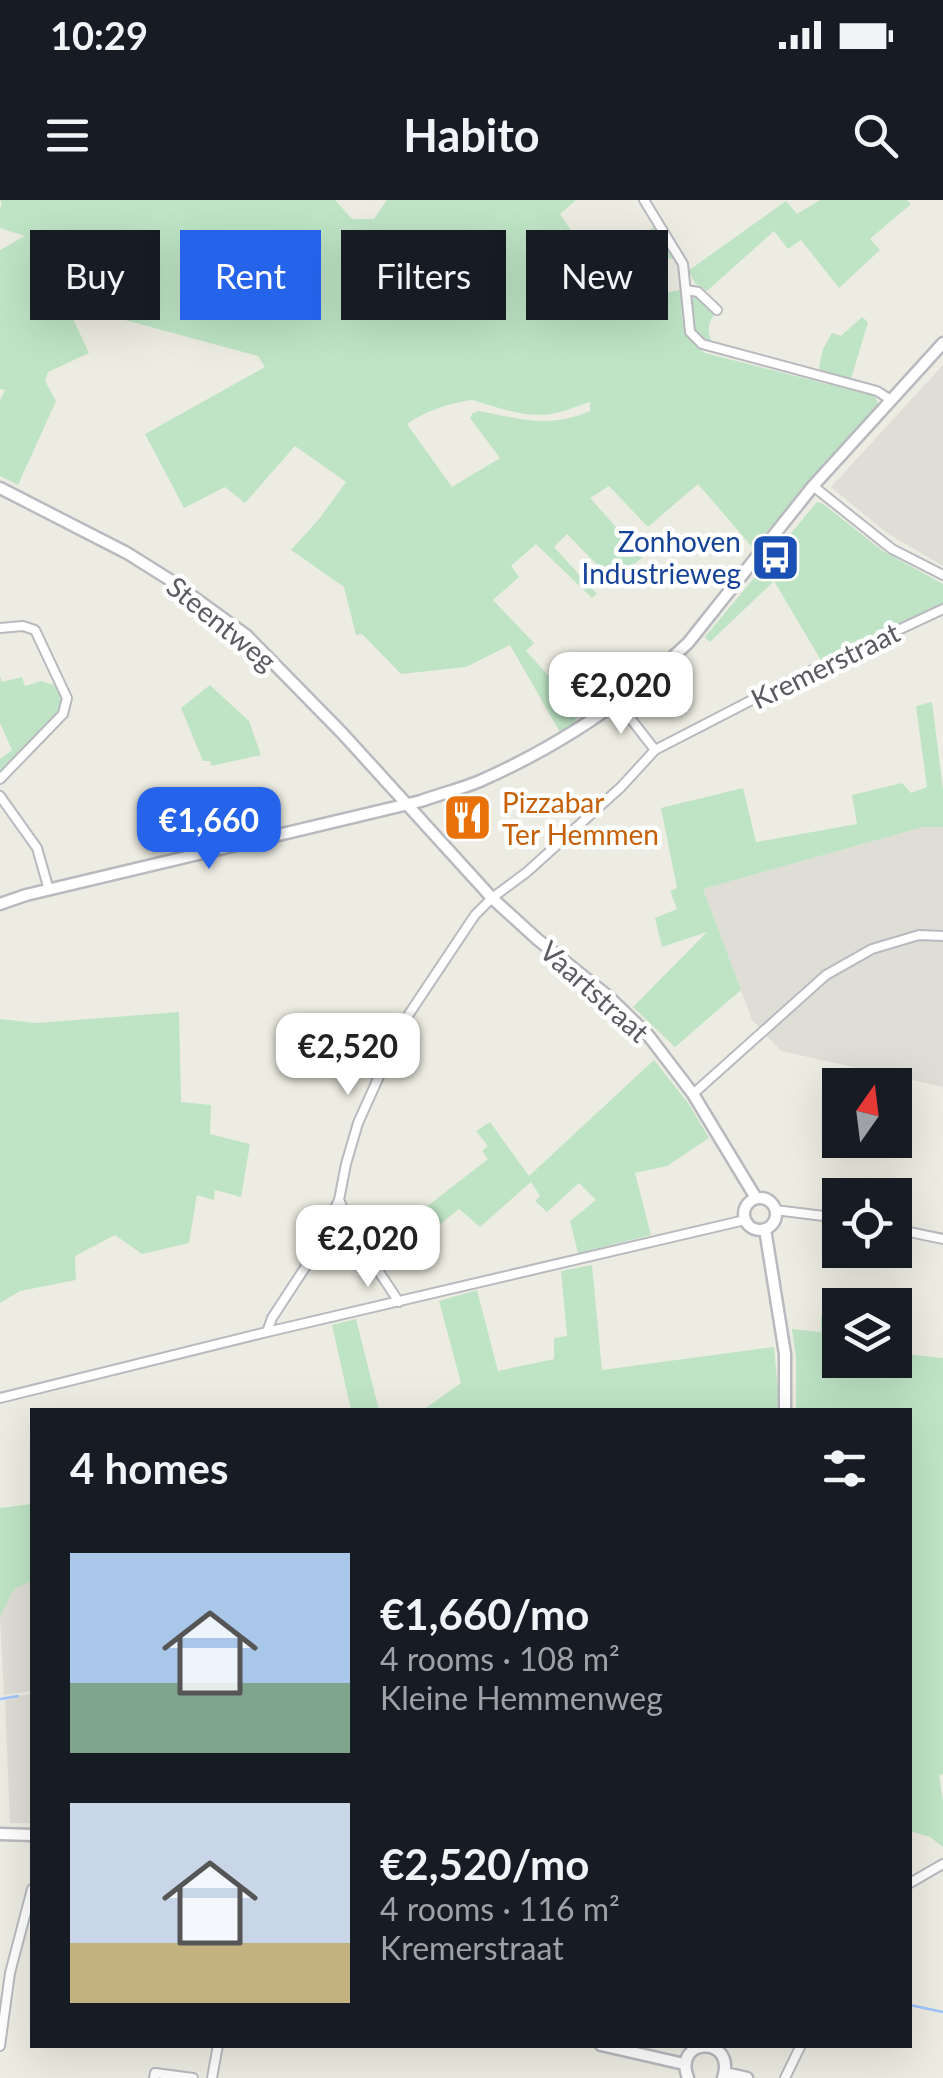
<!DOCTYPE html>
<meta charset="utf-8">
<style>
:root{--surface:#171b24;--page:#242831;--text:#f1f3f6;--muted:#9ea1a6;--accent:#2563eb}
body{margin:0;font-family:Lato,sans-serif;background:var(--page);color:var(--text);height:100vh;display:flex;flex-direction:column;font-size:38px;white-space:nowrap}
*{box-sizing:border-box;margin:0}
p{font-size:32px;color:var(--muted)}
.icon{flex:none;width:55px;height:55px;fill:none;stroke:currentColor;stroke-width:2;stroke-linecap:round;stroke-linejoin:round}
.map{position:relative;flex:1;overflow:hidden}
.details{position:absolute;left:30px;top:1208px;width:882px;height:640px;display:flex;flex-direction:column;background:var(--surface);border-radius:0px;box-shadow:0 10px 40px #0002}
.details>*{flex:none}
.top-card{position:absolute;left:30px;top:30px;width:885px;height:90px;display:flex;gap:20px}
.needle{width:65px;rotate:14deg}
.fabs{position:absolute;left:822px;top:868px;display:grid;gap:20px}
.fabs a{display:grid;place-items:center;width:90px;height:90px;border-radius:0px;background:var(--surface);box-shadow:0 10px 40px #0002;font-size:50px}
.price{position:absolute;translate:-50% -85px;padding:0 22px;border-radius:20px;background:#fff;color:#222;font-size:32px;line-height:65px;filter:drop-shadow(0 2px 5px #0008)}
.price::after{content:'';position:absolute;left:50%;top:60px;width:30px;height:22px;margin-left:-15px;background:inherit;clip-path:polygon(0 0,100% 0,50% 100%)}
.price.current{background:var(--accent);color:#fff}
ul{padding:0;list-style:none}
li{display:flex;align-items:center;gap:30px;height:250px;padding:0 40px}
li span{display:grid;place-items:center;flex:none;width:280px;height:200px;border-radius:0px;color:#555}
li>.icon{margin-inline-start:auto}
span .icon{width:120px;height:120px;fill:#fffc;stroke-width:1}
li b{font-size:42px}
h2{display:flex;justify-content:space-between;align-items:center;height:120px;padding:0 40px;font-size:42px}
.pill{padding:0 35px;border-radius:0px;background:var(--surface);box-shadow:0 10px 40px #0002;font-size:35px;line-height:90px}
.pill.current{background:var(--accent);color:#fff}
.status{display:flex;justify-content:space-between;align-items:center;height:70px;padding:0 50px;background:var(--surface);direction:ltr}
.status svg{height:28px;fill:currentColor}
header{display:flex;justify-content:space-between;align-items:center;height:130px;padding:0 40px;background:var(--surface);font-size:45px;font-weight:700}
.map>svg:first-child{display:block}
</style>
<div class="status"><b>10:29</b><svg viewBox="0 0 49 12"><path d="M0 12V9h3v3zM5 12V6h3v6zM10 12V3h3v9zM15 12V0h3v12zM26 1h20v11H26zM47 4h2v5h-2z"/></svg></div>
<header><svg class="icon" aria-label="menu" viewBox="0 0 24 24"><path d="M4 6h16M4 12h16M4 18h16"/></svg>Habito<svg class="icon" aria-label="search" viewBox="0 0 24 24"><circle cx="10" cy="10" r="6"/><path d="M15 15l6 6"/></svg></header>
<div class="map">
<svg width="943" height="1878" viewBox="0 0 943 1878">
<rect width="100%" height="100%" fill="#edece2"/>
<path fill="#deddd6" d="M943,165v201l-56,-33 -56,-46z
M923,627h20v260l-162,-36 -29,-31 -49,-131z
M32,1381v110l-28,4 -4,-78 14,-29z
M32,1494v129h-22l-5,-125z"/>
<path fill="#bee4c5" fill-rule="evenodd" d="M0,0h335l17,19h22l13,-19h189l-16,14 34,51 60,-38 19,31 -92,19 6,29 94,-16c1,30 -2,44 24,63l170,43 3,8 -2,5 -26,26 -97,113 -55,-64 -50,43 -39,-41 -19,12 53,59 -30,24 -46,-47 -13,13 43,47 -5,4 -56,-54 -25,22 8,11 -26,23 41,43 -8,8 51,56 -2,15 -15,10 -50,-87 -44,22 -65,7 -39,-40 -6,1 -12,-48 -53,-37 28,-31 27,-37 -51,-36 -50,57 -20,-16 -41,21 -39,-74 120,-67 -7,-11 -192,-52 23,49 -41,19 -3,9 11,20 -38,84 -18,-9v-76l5,-10 -5,-1v-139l25,-14 -25,-8v-19l2,-6zM472,200c25,7 52,18 79,14 13,-2 26,-8 39,-12v9c-42,18 -68,8 -111,0l-6,2 -3,5 30,40 -48,29 -45,-63c18,-13 43,-21 65,-24z
M820,0h87l4,4 -41,35 10,11 -41,38 -38,-48 -13,9 -14,-18 -67,60 -11,-7 -8,-13 98,-70 11,13z
M696,97l5,1 15,15c-8,8 -10,20 -3,30 -23,-7 -21,-23 -21,-44z
M862,117l6,5 -17,57 -30,-8 -2,-4 4,-18 9,-16 9,3z
M817,302l6,2 60,47 60,33v23l-31,11 -90,44 -48,-81 -64,61 -5,-5z
M0,476l2,6 20,-5 3,9 16,-5 16,5 7,15 -3,8 -61,64v-14l12,-9 -12,-27z
M210,485l39,36 12,34 -49,11 -2,-5h-7l-22,-53z
M932,502l11,88v37h-20l-220,62 38,101 -66,57 -42,-40 74,-75 -45,15 -7,-29 22,-9 -7,-18 7,-3 -16,-80 82,-20 13,54 101,-18 -5,-29 50,-12 9,10 16,-6 -11,-81z
M179,812l2,90 30,3 -1,29 40,10 -9,53 -26,-7 -1,10 -17,-5 -8,48 -47,11 -27,-19 -40,21 1,24 -56,11 -20,12v-284l37,4z
M654,860l34,43 21,35 -42,28 -32,7 16,62 -73,18 -8,-32 26,-21 -17,-17 -32,29 -12,-11 5,-5 -9,-14 -51,45 -21,-18 -75,61 -13,-20 117,-91 -6,-8 6,-5 -12,-15 14,-9 39,54z
M592,1065l10,105 172,-23 4,44 -1,19h-354l38,-27 -22,-82 38,-11 21,81 56,-12v-21l13,-2 -6,-65z
M821,1116l19,3v41h55v-7l48,5v416l-4,1 4,27v45l-13,-10 -20,-6v-421h-114v-53l-4,-28 29,3z
M356,1119l23,91h-28l-19,-85z
M31,1288h1v93l-18,8 -14,28v-109l31,-4z"/>
<g fill="none" stroke-linecap="round" stroke-linejoin="round">
<path stroke="#a1c4fe" stroke-width="2.5" d="M0,1499l18,-3
M910,1805l33,7"/>
<defs>
<path id="minor" d="M644,0l39,64 7,68 12,12 175,47 14,9
M686,90l12,2 19,18
M813,286l79,63 51,26
M0,428l23,-2 12,4 32,68 -4,16 -63,65
M617,501l38,49
M0,596l37,52 12,42
M693,894l133,-119 46,-26 47,-14 24,1
M339,1000l17,37 43,65
M775,1010l65,8
M895,1029l48,10
M267,1132l5,-14 36,-55 31,-63 7,-36 12,-41 45,-100 72,-108 17,-17 35,-26 94,-85 34,-37 130,-67 158,-74
M0,1198l267,-66 478,-112
M910,1683l33,-19
M0,1846l10,-73 22,-84
M154,1878l1,-5 38,5
M212,1878l6,-33
M785,1878l16,-33"/>
<path id="tertiary" d="M0,288l127,65 43,27 76,55 97,99 149,164 45,41 72,58 39,38 45,59 63,104
M0,704l26,-9 395,-94c19,-7 40,-12 59,-20 75,-33 149,-81 208,-138l125,-157 130,-143
M744 1014a16 16 0 1 1 32 0a16 16 0 1 1-32 0Z
M765,1029l20,125v56
M0,1634l32,1
M601,1845l83,19
M725,1873l22,5
M688,1878c-16,-41 49,-43 35,0"/>
</defs>
<use href="#minor" stroke="#b9bac0" stroke-width="12"/>
<use href="#tertiary" stroke="#b9bac0" stroke-width="15"/>
<use href="#minor" stroke="#fff" stroke-width="8"/>
<use href="#tertiary" stroke="#fff" stroke-width="10"/>
</g>
<defs>
<symbol id="bus-square" viewBox="-11 -11 22 22"><rect x="-9" y="-9" width="18" height="18" rx="4" fill="#1a4fb4" stroke="#fff"/><path d="M-5-6H5V4H4V6H2V4H-2V6H-4V4H-5ZM-3.5-4V0h7V-4ZM-3.5 1.2v1.5H-2V1.2ZM2 1.2v1.5H3.5V1.2Z" fill="#fff"/></symbol>
<symbol id="restaurant-square" viewBox="-11 -11 22 22"><rect x="-9" y="-9" width="18" height="18" rx="4" fill="#e8710a" stroke="#fff"/><path d="M-5-6h1v4h1v-4h1v4h1v-4h1v5L-1.5 .5V6h-2V.5L-5-1ZM5-6V6H3V1.5H1.5Q1.5-4 5-6Z" fill="#fff"/></symbol>
</defs>
<g fill-rule="evenodd">
<use href="#bus-square" x="748" y="330" width="55" height="55"/>
<use href="#restaurant-square" x="440" y="590" width="55" height="55"/>
</g>
<g text-anchor="middle" dominant-baseline="central" stroke-width="9" stroke-linejoin="round" paint-order="stroke">
<g font-size="28" fill="#164399" stroke="#fff" text-anchor="end">
<text x="741" y="341">Zonhoven<tspan x="741" dy="32">Industrieweg</tspan></text>
</g>
<g font-size="28" fill="#5a5c62" stroke="#fff">
<text transform="translate(222 423) rotate(39)">Steentweg</text>
<text transform="translate(825 465) rotate(-26)">Kremerstraat</text>
<text transform="translate(595 791) rotate(42)">Vaartstraat</text>
</g>
<g font-size="28" fill="#c56008" stroke="#fff" text-anchor="start">
<text x="502" y="602">Pizzabar<tspan x="502" dy="32">Ter Hemmen</tspan></text>
</g>
</g>
</svg>
<div class="fabs">
<a><svg class="needle" viewBox="-14 -14 28 28"><path d="M0-13l5 13h-10z" fill="#e53935"/><path d="M0 13l5-13h-10z" fill="#9ea1a6"/></svg></a>
<a><svg class="icon" aria-label="locate" viewBox="0 0 24 24"><circle cx="12" cy="12" r="6"/><path d="M12 2v4M12 18v4M2 12h4M18 12h4"/></svg></a>
<a><svg class="icon" aria-label="layers" viewBox="0 0 24 24"><path d="M12 4l9 5-9 5-9-5zM3 14l9 5 9-5"/></svg></a>
</div>
<b class="price" style="left:621px;top:537px">€2,020</b>
<b class="price current" style="left:209px;top:672px">€1,660</b>
<b class="price" style="left:348px;top:898px">€2,520</b>
<b class="price" style="left:368px;top:1090px">€2,020</b>
<div class="top-card">
<a class="pill">Buy</a>
<a class="pill current">Rent</a>
<a class="pill">Filters</a>
<a class="pill">New</a>
</div>
<section class="details">
<h2>4 homes<svg class="icon" aria-label="filters" viewBox="0 0 24 24"><path d="M4 7h16M4 17h16"/><circle cx="9" cy="7" r="2"/><circle cx="15" cy="17" r="2"/></svg></h2>
<ul>
<li><span style="background:linear-gradient(#a9c7e8 65%,#7fa58c 0)"><svg class="icon" aria-label="home" viewBox="0 0 24 24"><path d="M3 11l9-7 9 7M6 9v11h12V9"/></svg></span><div><b>€1,660/mo</b><p>4 rooms · 108 m²</p><p>Kleine Hemmenweg</p></div></li>
<li><span style="background:linear-gradient(#c9d6e8 70%,#c2b280 0)"><svg class="icon" aria-label="home" viewBox="0 0 24 24"><path d="M3 11l9-7 9 7M6 9v11h12V9"/></svg></span><div><b>€2,520/mo</b><p>4 rooms · 116 m²</p><p>Kremerstraat</p></div></li>
</ul>
</section>
</div>
